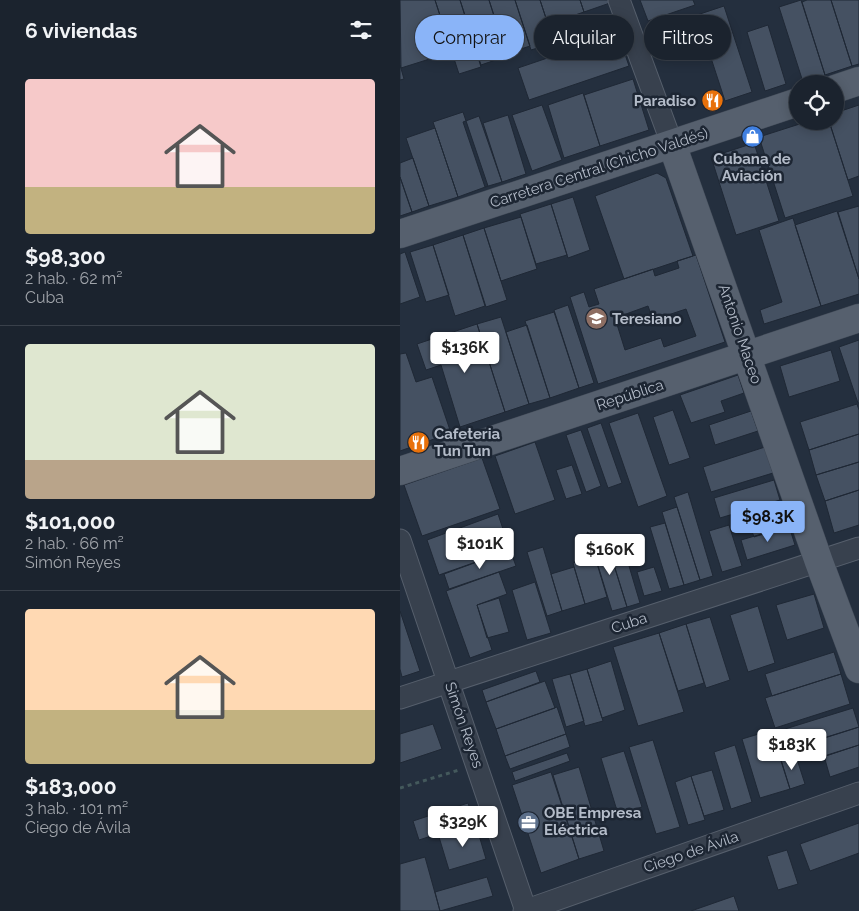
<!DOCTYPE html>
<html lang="es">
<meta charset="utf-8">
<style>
:root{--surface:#1b232e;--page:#242b36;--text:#f1f3f6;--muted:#a0a4aa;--line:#39404a;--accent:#8ab4f8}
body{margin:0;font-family:Raleway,sans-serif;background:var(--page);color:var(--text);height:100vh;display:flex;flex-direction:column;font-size:19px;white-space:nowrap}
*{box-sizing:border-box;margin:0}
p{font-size:16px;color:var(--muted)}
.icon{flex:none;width:28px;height:28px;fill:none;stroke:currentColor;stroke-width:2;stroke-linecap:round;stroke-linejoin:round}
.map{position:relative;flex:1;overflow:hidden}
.sheet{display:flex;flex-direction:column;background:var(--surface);width:400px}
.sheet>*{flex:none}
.top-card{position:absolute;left:15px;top:15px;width:369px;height:45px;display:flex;gap:10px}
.buttons{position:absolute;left:389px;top:75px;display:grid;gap:10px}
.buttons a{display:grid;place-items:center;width:55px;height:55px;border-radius:50%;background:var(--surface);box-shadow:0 2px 12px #0003,0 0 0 1px var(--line);font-size:25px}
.price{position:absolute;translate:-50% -42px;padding:0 11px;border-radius:5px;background:#fff;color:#222;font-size:16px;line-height:32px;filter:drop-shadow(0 1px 2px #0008)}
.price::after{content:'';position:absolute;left:50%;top:30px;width:15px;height:11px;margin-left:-8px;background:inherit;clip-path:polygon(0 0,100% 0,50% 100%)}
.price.current{background:var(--accent);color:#111}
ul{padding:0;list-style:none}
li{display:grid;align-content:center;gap:10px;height:265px;padding:0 25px}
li+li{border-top:1px solid var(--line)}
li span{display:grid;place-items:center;height:155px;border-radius:5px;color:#555}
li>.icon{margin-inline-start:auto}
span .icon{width:90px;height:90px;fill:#fffc;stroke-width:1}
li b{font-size:21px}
h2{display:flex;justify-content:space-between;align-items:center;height:60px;padding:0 25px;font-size:21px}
.chip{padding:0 18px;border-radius:22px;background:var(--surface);box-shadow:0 2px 12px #0003,0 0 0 1px var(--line);font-size:18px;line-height:45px}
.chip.current{background:var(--accent);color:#111}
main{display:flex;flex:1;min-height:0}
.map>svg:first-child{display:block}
</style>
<main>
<section class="sheet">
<h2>6 viviendas<svg class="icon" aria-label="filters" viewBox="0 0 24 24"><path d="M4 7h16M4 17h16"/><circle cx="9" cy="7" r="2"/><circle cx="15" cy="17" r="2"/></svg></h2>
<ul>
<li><span style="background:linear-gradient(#f6c9c9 70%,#c2b280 0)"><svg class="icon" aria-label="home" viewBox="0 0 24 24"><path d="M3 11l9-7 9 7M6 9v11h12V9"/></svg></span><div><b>$98,300</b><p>2 hab. · 62 m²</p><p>Cuba</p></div></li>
<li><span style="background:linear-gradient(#dfe7d0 75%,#b9a48a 0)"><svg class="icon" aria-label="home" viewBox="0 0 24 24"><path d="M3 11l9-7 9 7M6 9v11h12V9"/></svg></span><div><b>$101,000</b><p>2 hab. · 66 m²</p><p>Simón Reyes</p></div></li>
<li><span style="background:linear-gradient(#ffd9b3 65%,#c2b280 0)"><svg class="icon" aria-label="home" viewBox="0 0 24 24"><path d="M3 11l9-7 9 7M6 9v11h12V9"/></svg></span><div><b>$183,000</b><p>3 hab. · 101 m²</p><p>Ciego de Ávila</p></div></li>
</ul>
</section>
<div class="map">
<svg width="459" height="911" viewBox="0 0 459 911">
<rect width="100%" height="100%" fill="#242f3e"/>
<path fill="#455162" stroke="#1f2835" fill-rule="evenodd" d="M0,0h35l17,52 -51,16z
M35,0h25l21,67 -22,7z
M60,0h29l18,56 -26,9z
M89,0h26l15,46 -24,8z
M115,0h25l14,43 -23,7z
M140,0h40l4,12 -36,12z
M180,0h29l1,3 -26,9z
M240,0h53l2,5 -47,16z
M401,0l24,75 -22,7 -24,-75z
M407,0h24l21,66 -27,9 -23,-73z
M431,0h28v64l-7,2z
M324,6l28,86 -27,9 -28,-86z
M368,25l18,59 -21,7 -18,-59z
M218,34l11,32 -100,34 -11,-32z
M0,65l4,14 -4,1z
M233,79l16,51 -49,16 -16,-51z
M183,93l17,53 -36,12 -16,-53z
M142,105l20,55 -30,11 -20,-56z
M459,105v71l-11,4 -19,-59h6v-8z
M63,112l25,74 -30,11 -25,-75z
M108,115l18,59 -24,8 -19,-59z
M79,116l23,66 -17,5 -22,-65z
M409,121h20l24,75 -68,22 -26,-81z
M35,128l23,69 -29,9 -23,-68z
M354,143l25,78 -43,14 -25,-78z
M13,158l16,48 -17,6 -12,-35v-14z
M257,173l9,5 27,78 -69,23 -29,-83z
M0,177l12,35 -12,4z
M173,197l17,53 -22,8 -17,-54z
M151,204l16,51 -31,9 -16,-50z
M459,206v73l-21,-67z
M437,211l22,68v15l-38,12 -26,-81z
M121,217l16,52 -36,12 -17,-53z
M393,218l28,88 -57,18 -4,-14 22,-8 -23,-72z
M84,228l23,72 -21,7 -23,-72z
M63,235l22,71 -30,10 -22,-71z
M33,245l16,50 -23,7 -16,-50z
M5,252l15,45 -20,7v-50z
M296,255l29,87 -127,42 -28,-87 14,-5 5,15 10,-3 -5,-15 59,-20 2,7 24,-8 -2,-7zM248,306l5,14 33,-11 10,27 -32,11 -3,-9 -36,12 -10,-32z
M168,305l26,78 -15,5 -25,-78z
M154,312l25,76 -29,10 -25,-77z
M101,317l28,87 -24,8 -28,-88z
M77,324l28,88 -45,15 -19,-62 -15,5 -9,-26z
M127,325l23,73 -21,6 -23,-72z
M459,340v63h-1l-19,-56z
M431,350l9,31 -51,16 -9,-31z
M6,353l10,29 16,-5 19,56 -51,18v-97z
M338,375l6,18 -23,8 4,11 -34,11 -11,-28z
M457,404l2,6v24l-50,16 -9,-28z
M273,410l17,48 -21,7 -16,-48z
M351,411l7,20 -43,14 -6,-20z
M238,413l29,83 -29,11 -29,-84z
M201,423l21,60 -14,5 -21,-60z
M181,430l20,56 -15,6 -20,-57z
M459,434v28l-43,13 -7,-25z
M135,442l20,58 -40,14 -20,-58z
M365,447l8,26 -62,19 -8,-25z
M82,458l18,51 -78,27 -18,-51z
M459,462v28l-34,11 -9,-26z
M172,465l10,29 -16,5 -10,-29z
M374,480l6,20 -60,18 -6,-20z
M459,490v35l-25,8 -9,-32z
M288,492l25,84 -13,4 -26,-83z
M277,507l23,73 -16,5 -22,-73z
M383,508l6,18 -35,11 -6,-17z
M98,514l12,36 -71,25 -12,-35z
M265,523l19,62 -15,4 -19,-62z
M329,525l13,41 -20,6 -13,-41z
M389,526l6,19 -48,15 -6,-20z
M221,539l19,64 -13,4 -20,-64z
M207,542l20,65 -15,4 -20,-65z
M143,547l19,64 -15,5 -20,-64z
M110,550l6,16 -67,23 -5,-15z
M195,557l12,40 -22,7 -12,-41z
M174,567l11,37 -23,7 -11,-37z
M254,567l8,24 -18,5 -7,-24z
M99,572l8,22 -30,11 15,45 -22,8 -24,-67z
M135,582l16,51 -24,7 -15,-50z
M414,594l10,34 -37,12 -11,-35z
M99,598l10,34 -22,6 -10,-33z
M358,606l17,57 -27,9 -18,-57z
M0,611l20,60 -18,6 -2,-8z
M310,617l20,63 -24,8 -20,-64z
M286,624l18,59 -26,8 -19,-58z
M259,633l25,79 -46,14 -25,-79z
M434,652l7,22 -69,22 -7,-22z
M211,661l14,49 -23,8 -15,-49z
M187,669l16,52 -18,5 -15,-52z
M136,671l4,11 -54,20 -4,-12z
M170,674l14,47 -18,6 -14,-48z
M441,674l9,30 -75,24 -10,-30z
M145,681l10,27 -59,21 -10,-27z
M157,707l9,27 -61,22 -9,-27z
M453,708l6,19 -68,21 -6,-19z
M33,724l9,25 -42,14v-29z
M459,727v18l-48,16 -5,-17z
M372,730l18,59 -30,9 -18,-59z
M166,734l4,13 -60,22 -5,-13z
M253,740l27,87 -24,7 -27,-87z
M335,745l17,57 -21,7 -17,-57z
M459,745v22l-29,10 -6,-21z
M224,751l18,56 -24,7 -17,-56z
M167,753l3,8 -55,20 -3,-9z
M395,753l10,31 -15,5 -10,-31z
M179,767l25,84 -25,8 -26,-84z
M312,770l12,40 -20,6 -13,-40z
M151,772l28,87 -38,14 -29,-88z
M291,776l14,44 -17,5 -13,-43z
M68,803l6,19 -55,18 -6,-19z
M459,823v30l-49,18 -10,-27z
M76,825l10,34 -37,11 -10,-33z
M387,850l11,34 -20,6 -11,-34z
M25,857l15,54h-40v-47z
M87,877l6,19 -53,15 -5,-19z
M334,896l5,15h-48z"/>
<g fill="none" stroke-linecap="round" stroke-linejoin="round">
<defs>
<path id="minor" d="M219,0l53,144
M0,540l126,371
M0,698l459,-150
M124,911l335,-118"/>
<path id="major" d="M435,89l24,-8
M272,144l147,418 40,107
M0,234l398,-132
M0,471l459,-153"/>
</defs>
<use href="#minor" stroke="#565f6c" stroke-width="23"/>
<use href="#major" stroke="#414a57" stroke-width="29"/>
<path stroke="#44595c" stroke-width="3" stroke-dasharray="4 4" stroke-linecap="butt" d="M0,788l59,-18"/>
<use href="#minor" stroke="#38414e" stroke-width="21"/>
<use href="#major" stroke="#56606e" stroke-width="28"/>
</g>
<defs>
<symbol id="restaurant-disc" viewBox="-11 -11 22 22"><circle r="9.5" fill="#e8710a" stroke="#1d2633"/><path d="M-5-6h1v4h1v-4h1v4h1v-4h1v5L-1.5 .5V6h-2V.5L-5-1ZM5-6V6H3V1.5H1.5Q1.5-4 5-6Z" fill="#fff"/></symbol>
<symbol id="shop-disc" viewBox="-11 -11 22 22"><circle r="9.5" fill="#3f7fe0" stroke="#1d2633"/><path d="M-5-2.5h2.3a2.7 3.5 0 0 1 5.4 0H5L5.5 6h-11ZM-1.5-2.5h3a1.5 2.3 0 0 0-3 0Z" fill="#fff"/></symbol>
<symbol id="school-disc" viewBox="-11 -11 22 22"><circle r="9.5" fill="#8d6e63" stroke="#1d2633"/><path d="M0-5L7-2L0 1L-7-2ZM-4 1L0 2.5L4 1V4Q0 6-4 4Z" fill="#fff"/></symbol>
<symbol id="office-disc" viewBox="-11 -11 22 22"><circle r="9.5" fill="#5c6f8a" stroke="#1d2633"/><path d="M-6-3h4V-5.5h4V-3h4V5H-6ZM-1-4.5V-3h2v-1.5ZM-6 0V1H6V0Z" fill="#fff"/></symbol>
</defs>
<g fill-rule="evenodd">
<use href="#restaurant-disc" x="300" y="88" width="25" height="25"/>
<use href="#shop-disc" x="340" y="124" width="25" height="25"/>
<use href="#school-disc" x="184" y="306" width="25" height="25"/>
<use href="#restaurant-disc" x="6" y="430" width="25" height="25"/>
<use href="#office-disc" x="116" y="810" width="25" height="25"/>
</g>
<g text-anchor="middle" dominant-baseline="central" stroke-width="5" stroke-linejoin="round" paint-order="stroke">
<g font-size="15" font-weight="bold" fill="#b4bcc9" stroke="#1d2633" text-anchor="start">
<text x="296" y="101" text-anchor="end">Paradiso</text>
<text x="352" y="159" text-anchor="middle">Cubana de<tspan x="352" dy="17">Aviación</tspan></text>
<text x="212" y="319">Teresiano</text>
<text x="34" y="434">Cafeteria<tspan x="34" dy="17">Tun Tun</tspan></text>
<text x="144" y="813">OBE Empresa<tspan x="144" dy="17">Eléctrica</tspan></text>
</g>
<g font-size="15" fill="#b4bcc9" stroke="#1d2633">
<text transform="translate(199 168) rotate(-18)">Carretera Central (Chicho Valdés)</text>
<text transform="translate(340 334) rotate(71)">Antonio Maceo</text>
<text transform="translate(230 395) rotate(-18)">República</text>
<text transform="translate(229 623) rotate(-18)">Cuba</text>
<text transform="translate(64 725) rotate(71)">Simón Reyes</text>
<text transform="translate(291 852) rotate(-19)">Ciego de Ávila</text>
</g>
</g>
</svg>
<div class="buttons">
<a><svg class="icon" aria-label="locate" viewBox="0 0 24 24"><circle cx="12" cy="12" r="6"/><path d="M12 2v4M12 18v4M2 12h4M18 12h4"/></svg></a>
</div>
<b class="price" style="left:65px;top:374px">$136K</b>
<b class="price current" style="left:368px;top:543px">$98.3K</b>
<b class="price" style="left:80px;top:570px">$101K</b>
<b class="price" style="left:210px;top:576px">$160K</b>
<b class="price" style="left:392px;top:771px">$183K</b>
<b class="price" style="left:63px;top:848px">$329K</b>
<div class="top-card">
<a class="chip current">Comprar</a>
<a class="chip">Alquilar</a>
<a class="chip">Filtros</a>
</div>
</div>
</main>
